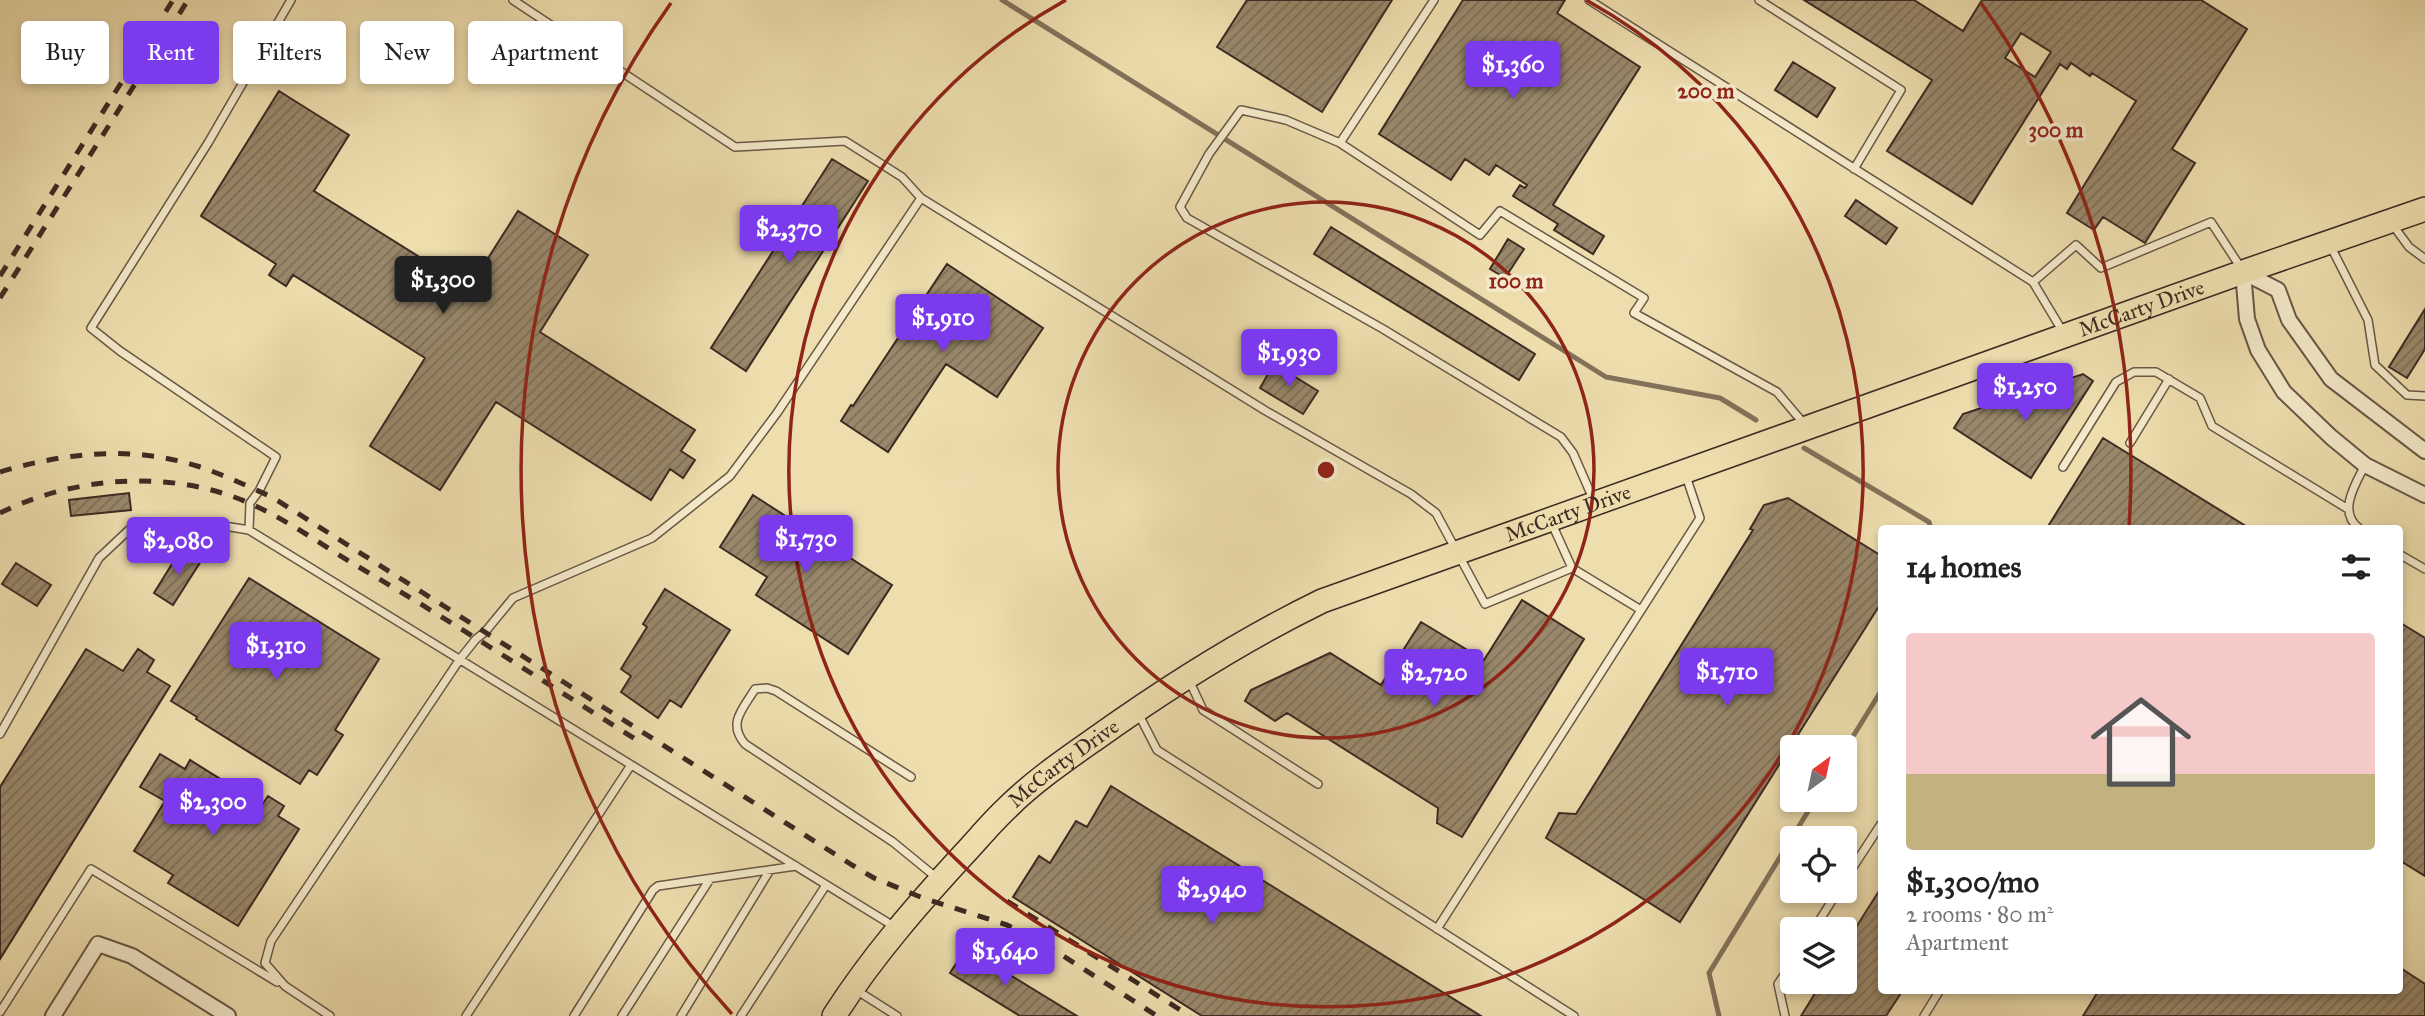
<!DOCTYPE html>
<meta charset="utf-8">
<style>
:root{--surface:#fff;--page:#f2f2f2;--text:#222;--muted:#767676;--accent:#7c3aed}
body{margin:0;font-family:"IM FELL Great Primer",serif;background:var(--page);color:var(--text);height:100vh;display:flex;flex-direction:column;font-size:26px;white-space:nowrap}
*{box-sizing:border-box;margin:0}
p{font-size:23px;color:var(--muted)}
.icon{flex:none;width:38px;height:38px;fill:none;stroke:currentColor;stroke-width:2;stroke-linecap:round;stroke-linejoin:round}
.map{position:relative;flex:1;overflow:hidden}
.panel{position:absolute;left:1878px;top:525px;width:525px;height:469px;display:flex;flex-direction:column;background:var(--surface);border-radius:7px;box-shadow:0 4px 10px #0003}
.panel>*{flex:none}
.top-card{position:absolute;left:21px;top:21px;width:665px;height:63px;display:flex;gap:14px}
.needle{width:46px;rotate:33deg}
.fabs{position:absolute;left:1780px;top:735px;display:grid;gap:14px}
.fabs a{display:grid;place-items:center;width:77px;height:77px;border-radius:7px;background:var(--surface);box-shadow:0 4px 10px #0003;font-size:35px}
.price{position:absolute;translate:-50% -60px;padding:0 16px;border-radius:7px;background:var(--accent);color:#fff;font-size:23px;line-height:46px;filter:drop-shadow(0 2px 4px #0008)}
.price::after{content:'';position:absolute;left:50%;top:42px;width:21px;height:16px;margin-left:-10px;background:inherit;clip-path:polygon(0 0,100% 0,50% 100%)}
.price.current{background:#222;color:#fff}
ul{padding:0;list-style:none}
li{display:grid;align-content:center;gap:14px;height:371px;padding:0 28px}
li span{display:grid;place-items:center;height:217px;border-radius:7px;color:#555}
li>.icon{margin-inline-start:auto}
span .icon{width:126px;height:126px;fill:#fffc;stroke-width:1}
li b{font-size:30px}
h2{display:flex;justify-content:space-between;align-items:center;height:84px;padding:0 28px;font-size:30px}
.pill{padding:0 24px;border-radius:7px;background:var(--surface);box-shadow:0 4px 10px #0003;font-size:24px;line-height:63px}
.pill.current{background:var(--accent);color:#fff}
.map>svg:first-child{display:block}
</style>
<div class="map">
<svg width="2425" height="1016" viewBox="0 0 2425 1016">
<defs>
<pattern id="building-hatch" width="6" height="6" patternUnits="userSpaceOnUse" patternTransform="scale(1.75)"><rect width="6" height="6" fill="#99886b"/><path d="M-1 1l2-2M0 6l6-6M5 7l2-2" fill="none" stroke="#7e6f58"/></pattern>
</defs>
<rect width="100%" height="100%" fill="#eedeae"/>
<filter id="stains"><feTurbulence type="fractalNoise" baseFrequency=".00286" numOctaves="4"/><feColorMatrix values="0 0 0 0 .2 0 0 0 0 .09 0 0 0 0 .02 0 0 0 .5 -.17"/></filter>
<radialGradient id="worn" r=".72"><stop offset=".6" stop-color="#630" stop-opacity="0"/><stop offset="1" stop-color="#630" stop-opacity=".3"/></radialGradient>
<g fill="none" stroke-linecap="round" stroke-linejoin="round">
<path stroke="#83715a" stroke-width="5" d="M1002,0l604,377 114,21 36,22
M1804,448l125,74 2,6
M1844,751l37,-60
M1719,1016l-10,-43 106,-173"/>
</g>
<path fill="url(#building-hatch)" stroke="#3d2a23" stroke-width="2" fill-rule="evenodd" d="M1247,0h145l-70,112 -105,-65z
M1463,0h102l-8,13 83,54 -87,138 51,31 -11,18 -39,-24 4,-6 -45,-28 7,-11 5,3 2,-3 -31,-20 -7,10 -24,-16 -14,21 -72,-46z
M1804,0h110l49,31 19,-31h219l46,29 -75,120 23,14 -50,80 -42,-26 -9,13 -27,-17 69,-112 -44,-28 -2,3 -19,-13 -4,6 -7,-5 -88,140 -85,-53 45,-71zM2021,33l30,19 -16,25 -30,-19z
M1793,62l42,26 -18,29 -42,-27z
M279,91l70,44 -35,56 155,97 49,-77 70,44 -48,77 155,98 -14,21 14,9 -12,18 -13,-9 -19,31 -155,-98 -56,88 -70,-44 55,-88 -132,-83 -7,11 -17,-11 7,-11 -75,-48z
M832,159l36,22 -122,190 -35,-23z
M1856,200l41,28 -11,16 -41,-28z
M1331,227l204,127 -16,26 -205,-126z
M1508,239l16,10 -19,29 -15,-9z
M947,264l96,64 -46,69 -51,-33 -58,88 -47,-31 10,-16 2,1z
M2425,309v40l-18,29 -18,-11z
M1274,364l44,27 -15,23 -43,-26z
M2083,374l10,7 -62,97 -77,-50 9,-14z
M2103,438l146,90h-202z
M129,493l2,17 -60,6 -2,-16z
M753,495l139,90 -44,69 -92,-59 11,-18 -47,-30z
M1788,498l92,57 1,48 -201,319 -134,-84 13,-25 17,1 177,-284 -3,-1 14,-24z
M182,548l19,13 -28,44 -19,-12z
M16,563l35,22 -14,21 -35,-22z
M249,578l130,81 -44,71 8,5 -26,40 -8,-5 -9,14 -104,-65 1,-2 -26,-16z
M665,589l65,41 -49,77 -11,-7 -12,18 -37,-26 10,-16 -10,-7 26,-42 -4,-3z
M1522,600l62,39 -122,198 -25,-14 1,-15 -151,-95 -12,8 -30,-20 6,-11 79,-37 51,32 40,-63 63,38z
M2399,622l26,16v238l-26,-16z
M86,649l37,22 15,-22 16,11 -7,12 23,14 -170,273v-172z
M160,754l25,15 5,-9 72,45 6,-9 16,10 -6,10 21,13 -61,97 -70,-43 5,-8 -39,-24 31,-50 -25,-14z
M1111,786l370,230h-279l-189,-119 26,-41 11,7 26,-42 11,6z
M1881,888v102h22l-17,26h-85l21,-34h22v-36z
M966,948l111,68h-57l-70,-43z
M2399,967l26,17v32h-342l16,-26h300z"/>
<g fill="none" stroke-linecap="round" stroke-linejoin="round">
<defs>
<path id="lane" d="M1434,0l-94,143 140,92 20,-24 144,87 -10,15 143,79 28,33
M1589,0l444,282 30,50
M1759,0l142,90 -47,79
M1340,143l-54,-23 -45,-10 -32,44 -29,53 7,11 196,111 178,108 12,16 21,48
M921,198l345,213 145,83 25,19 49,91 87,-36
M2392,224l17,23 16,12
M2330,245l38,75 7,45 32,30 18,1
M2033,282l43,-37 25,23 110,-46 30,46
M2130,443l39,-64
M2063,467l53,-85 18,-10h22l44,26 12,28 136,83
M1552,524l20,44 69,42
M2359,528c-22,-16 -3,-45 6,-63
M249,530l1,-27 9,-12 17,-34 -156,-106 -29,-23 117,-185 83,-143
M2399,554l26,15
M1189,680l14,30 115,74
M1138,713l19,37 417,266
M0,734l99,-176 33,-31 80,-3 37,6 646,397
M911,777l-135,-86 -9,-3 -12,1c-12,20 -28,34 -10,55l148,98 44,36
M1844,881l37,-57
M1437,929l263,-411 -15,-45
M1814,929l24,-38
M856,990l41,26
M0,1012l91,-143 186,113
M330,1016l-45,-30 -20,-23 6,-22 189,-282 16,-20 9,-7 28,-34 139,-60 78,-62 47,-63 144,-215 -19,-21 -57,-36 -110,6 -222,-147
M466,1016l165,-251
M574,1016l79,-126 5,-4 138,-20
M622,1016l88,-137
M681,1016l89,-146
M741,1016l85,-131
M1785,1016l-7,-32 14,-21
M1924,1016l16,-26"/>
<path id="street" d="M2243,272l4,47 11,31 26,42 47,45 34,28 60,30
M2243,272l35,18 11,30 42,59 94,72
M53,1016l45,-72 34,12 96,60"/>
<g id="primary">
<path id="s1" d="M834,1016c37,-58 83,-111 130,-162 14,-15 28,-32 43,-46 26,-26 58,-48 88,-69 73,-52 147,-99 227,-138l921,-329 182,-63"/>
</g>
</defs>
<use href="#lane" stroke="#695746" stroke-width="10"/>
<use href="#street" stroke="#695746" stroke-width="18"/>
<use href="#primary" stroke="#3d2a23" stroke-width="26"/>
<use href="#lane" stroke="#f4eaca" stroke-width="7"/>
<use href="#street" stroke="#f4eaca" stroke-width="14"/>
<use href="#primary" stroke="#eedeae" stroke-width="23"/>
<path stroke="#3d2a23" stroke-width="5" stroke-dasharray="12 12" stroke-linecap="butt" d="M0,276l173,-276
M0,298l188,-298
M0,472c64,-19 131,-27 197,-6 25,8 50,20 75,31l580,368 22,13 49,20 84,27 36,18 114,73
M0,513c67,-33 150,-42 222,-20 47,14 89,45 130,70 98,57 192,119 288,179
M1007,901l183,115"/>
</g>
<g fill="none" stroke="#8f2418" stroke-width="3.5">
<circle cx="1326" cy="470" r="268"/>
<path d="M1586 0A537 537 0 1 1 1066 0"/>
<path d="M732 1014A805 805 0 0 1 671 3M1981 3A805 805 0 0 1 2129 526"/>
</g>
<g text-anchor="middle" dominant-baseline="central" stroke-width="7" stroke-linejoin="round" paint-order="stroke">
<g font-size="21" fill="#3d2a23" stroke="#f4eaca">
<text stroke="none"><textPath href="#s1" startOffset="1519">McCarty Drive</textPath></text>
<text stroke="none"><textPath href="#s1" startOffset="910">McCarty Drive</textPath></text>
<text stroke="none"><textPath href="#s1" startOffset="343">McCarty Drive</textPath></text>
</g>
</g>
<circle cx="1326" cy="470" r="10" fill="#8f2418" stroke="#f4eaca" stroke-width="3.5"/>
<g font-size="21" text-anchor="middle" font-weight="bold" fill="#8f2418" stroke="#f4eaca" stroke-width="7" stroke-linejoin="round" paint-order="stroke">
<text x="1706" y="98">200 m</text>
<text x="2056" y="137">300 m</text>
<text x="1516" y="288">100 m</text>
</g>
<rect width="100%" height="100%" filter="url(#stains)"/>
<rect width="100%" height="100%" fill="url(#worn)"/>
</svg>
<div class="fabs">
<a><svg class="needle" viewBox="-14 -14 28 28"><path d="M0-13l5 13h-10z" fill="#e53935"/><path d="M0 13l5-13h-10z" fill="#767676"/></svg></a>
<a><svg class="icon" aria-label="locate" viewBox="0 0 24 24"><circle cx="12" cy="12" r="6"/><path d="M12 2v4M12 18v4M2 12h4M18 12h4"/></svg></a>
<a><svg class="icon" aria-label="layers" viewBox="0 0 24 24"><path d="M12 4l9 5-9 5-9-5zM3 14l9 5 9-5"/></svg></a>
</div>
<b class="price" style="left:1513px;top:101px">$1,360</b>
<b class="price" style="left:789px;top:265px">$2,370</b>
<b class="price current" style="left:443px;top:316px">$1,300</b>
<b class="price" style="left:943px;top:354px">$1,910</b>
<b class="price" style="left:1289px;top:389px">$1,930</b>
<b class="price" style="left:2025px;top:423px">$1,250</b>
<b class="price" style="left:806px;top:575px">$1,730</b>
<b class="price" style="left:178px;top:577px">$2,080</b>
<b class="price" style="left:276px;top:682px">$1,310</b>
<b class="price" style="left:1727px;top:708px">$1,710</b>
<b class="price" style="left:1434px;top:709px">$2,720</b>
<b class="price" style="left:213px;top:838px">$2,300</b>
<b class="price" style="left:1212px;top:926px">$2,940</b>
<b class="price" style="left:1005px;top:988px">$1,640</b>
<div class="top-card">
<a class="pill">Buy</a>
<a class="pill current">Rent</a>
<a class="pill">Filters</a>
<a class="pill">New</a>
<a class="pill">Apartment</a>
</div>
<section class="panel">
<h2>14 homes<svg class="icon" aria-label="filters" viewBox="0 0 24 24"><path d="M4 7h16M4 17h16"/><circle cx="9" cy="7" r="2"/><circle cx="15" cy="17" r="2"/></svg></h2>
<ul>
<li><span style="background:linear-gradient(#f6c9c9 65%,#c2b280 0)"><svg class="icon" aria-label="home" viewBox="0 0 24 24"><path d="M3 11l9-7 9 7M6 9v11h12V9"/></svg></span><div><b>$1,300/mo</b><p>2 rooms · 80 m²</p><p>Apartment</p></div></li>
</ul>
</section>
</div>
